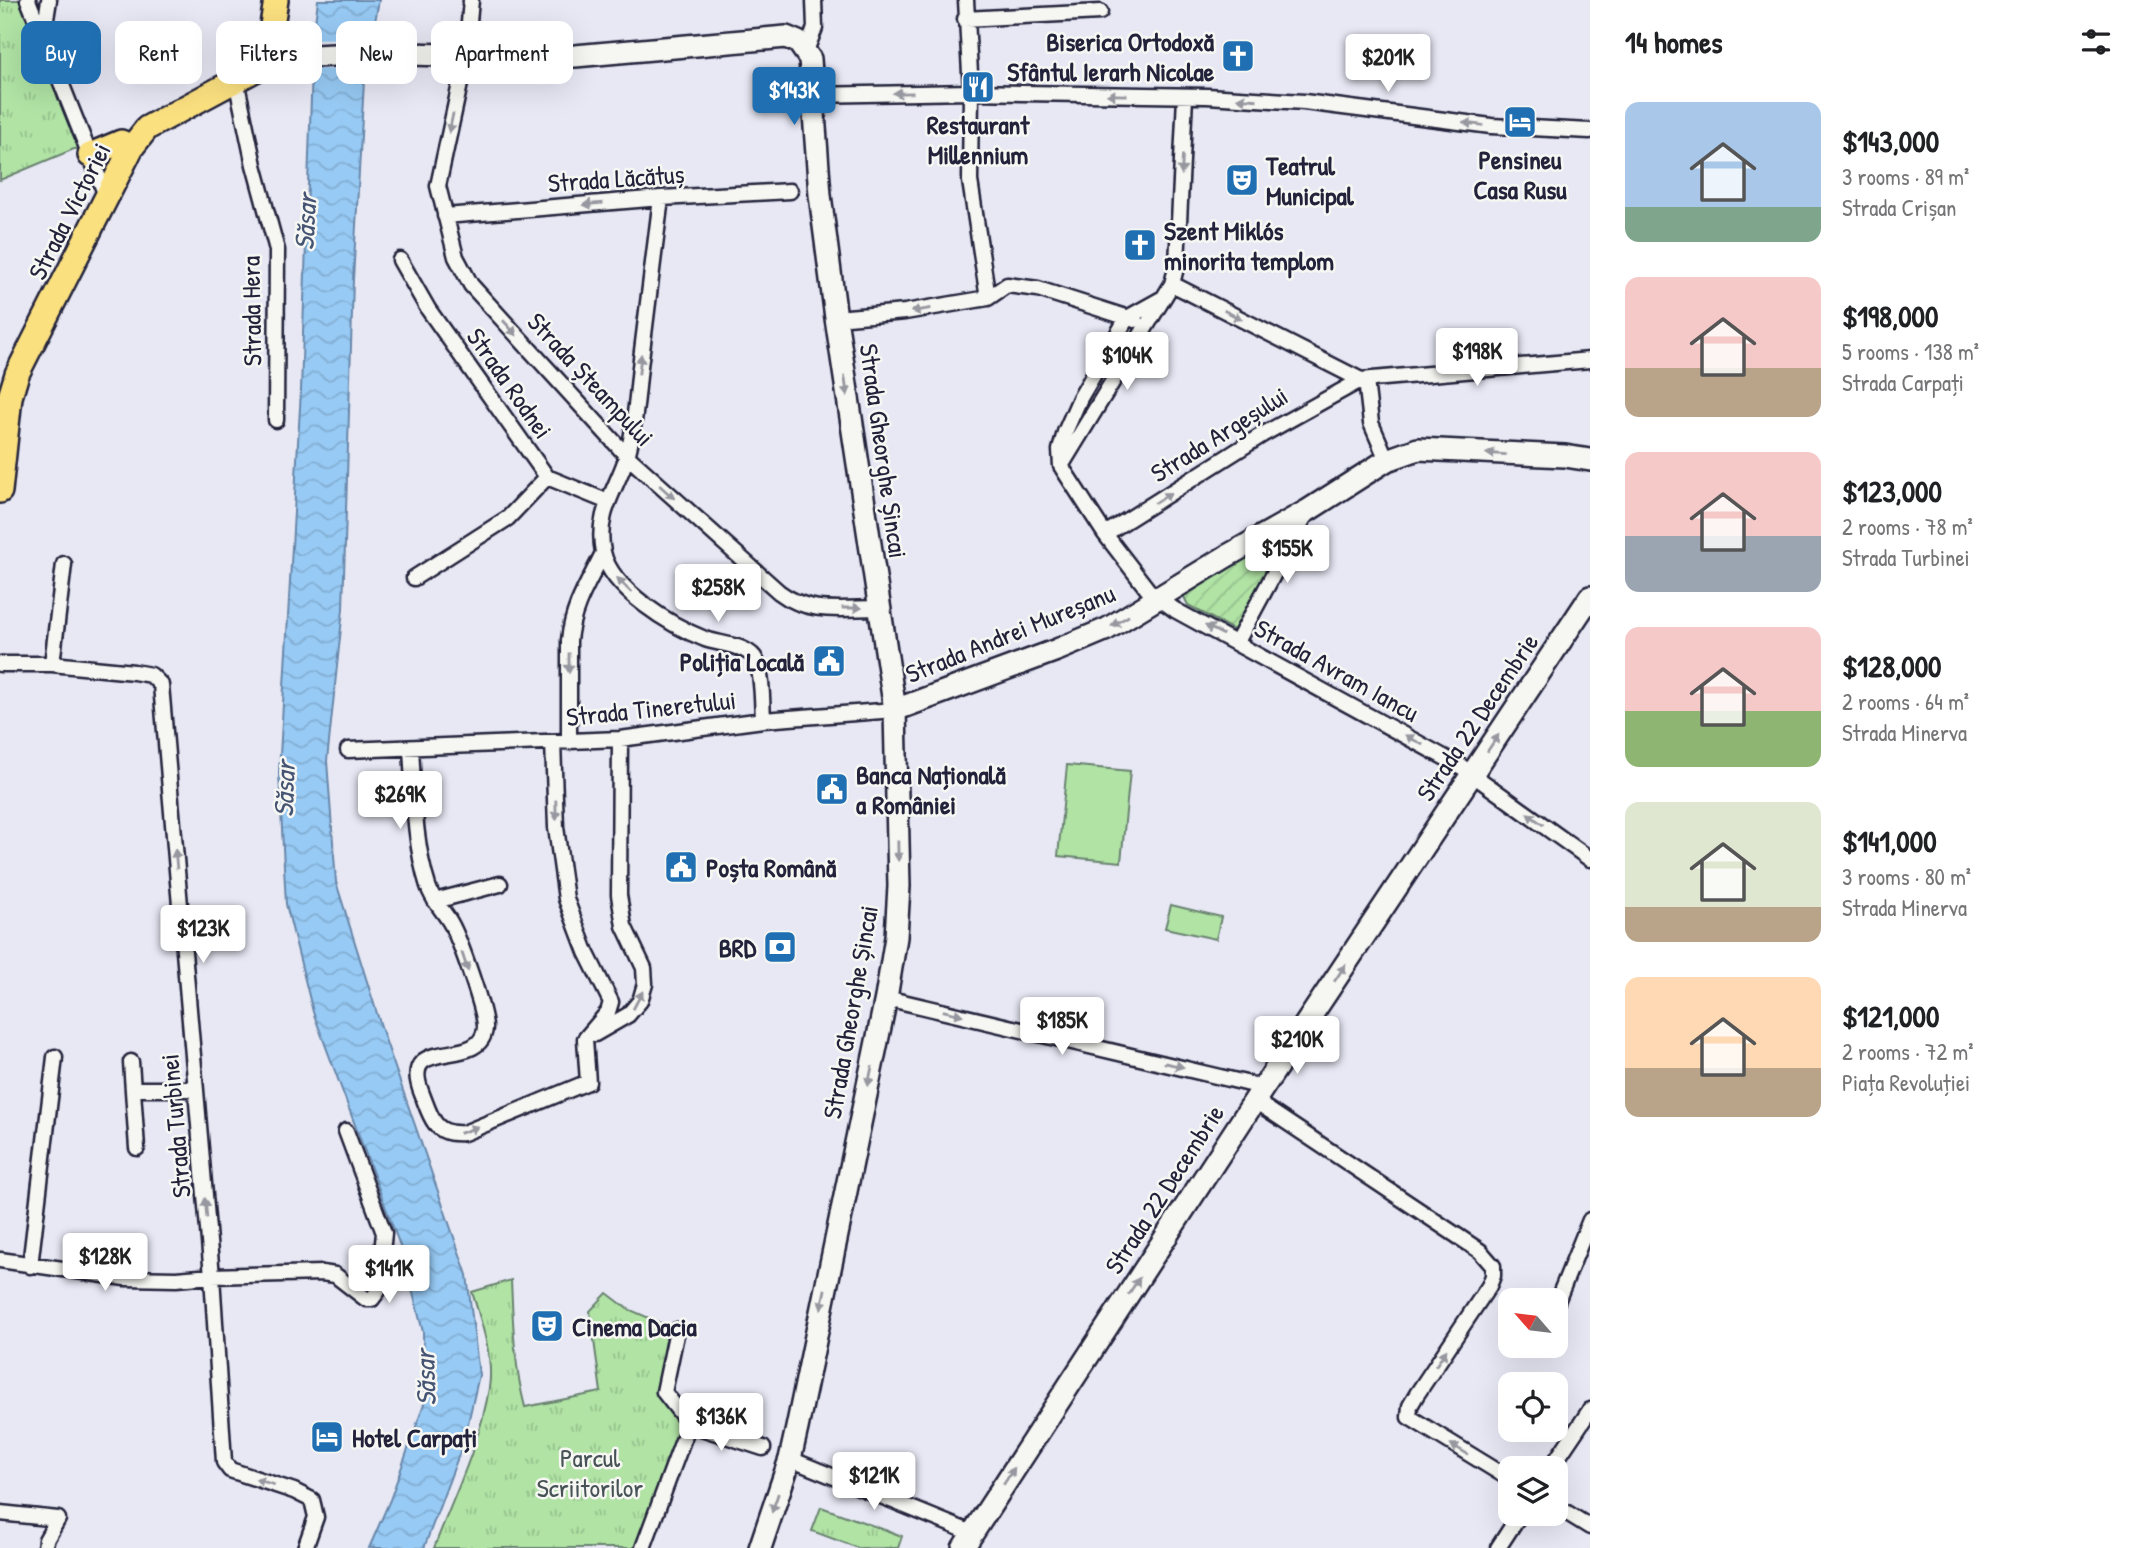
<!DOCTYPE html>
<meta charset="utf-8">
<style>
:root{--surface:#fff;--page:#f2f2f2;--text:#202124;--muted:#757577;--accent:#1f6fb2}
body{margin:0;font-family:"Patrick Hand",sans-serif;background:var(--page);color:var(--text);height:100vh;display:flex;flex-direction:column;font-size:26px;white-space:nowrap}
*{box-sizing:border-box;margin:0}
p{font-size:23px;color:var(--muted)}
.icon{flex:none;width:38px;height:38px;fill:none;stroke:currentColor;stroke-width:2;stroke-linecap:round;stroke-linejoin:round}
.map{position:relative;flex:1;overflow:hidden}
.drawer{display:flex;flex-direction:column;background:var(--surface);width:560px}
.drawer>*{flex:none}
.top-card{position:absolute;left:21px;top:21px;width:665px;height:63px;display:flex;gap:14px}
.needle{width:46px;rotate:298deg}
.fabs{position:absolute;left:1498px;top:1288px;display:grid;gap:14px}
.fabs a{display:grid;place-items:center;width:70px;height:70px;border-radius:14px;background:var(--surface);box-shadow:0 7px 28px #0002;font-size:35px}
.price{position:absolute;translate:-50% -60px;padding:0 16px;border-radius:7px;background:#fff;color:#222;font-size:23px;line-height:46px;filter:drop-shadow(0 2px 4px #0008)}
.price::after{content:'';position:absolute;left:50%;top:42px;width:21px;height:16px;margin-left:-10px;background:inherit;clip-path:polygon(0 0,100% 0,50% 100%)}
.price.on{background:var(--accent);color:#fff}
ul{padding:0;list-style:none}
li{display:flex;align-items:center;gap:21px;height:175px;padding:0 35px}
li span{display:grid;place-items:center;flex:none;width:196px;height:140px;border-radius:14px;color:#555}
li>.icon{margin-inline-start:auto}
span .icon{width:84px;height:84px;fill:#fffc;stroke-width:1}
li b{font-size:30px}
h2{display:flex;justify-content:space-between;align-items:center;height:84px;padding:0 35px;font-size:30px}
.tag{padding:0 24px;border-radius:14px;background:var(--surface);box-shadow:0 7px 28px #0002;font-size:24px;line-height:63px}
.tag.on{background:var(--accent);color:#fff}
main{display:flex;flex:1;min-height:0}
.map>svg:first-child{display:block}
</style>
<main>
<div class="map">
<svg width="1590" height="1548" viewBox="0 0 1590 1548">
<defs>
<pattern id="grass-tufts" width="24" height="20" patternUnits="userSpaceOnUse" patternTransform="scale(1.75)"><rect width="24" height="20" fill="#b0e3a4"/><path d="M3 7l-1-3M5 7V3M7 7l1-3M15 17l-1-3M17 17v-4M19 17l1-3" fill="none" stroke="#97c28e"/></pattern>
<pattern id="garden-furrows" width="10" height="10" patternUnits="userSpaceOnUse" patternTransform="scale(1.75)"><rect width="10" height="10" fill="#b0e3a4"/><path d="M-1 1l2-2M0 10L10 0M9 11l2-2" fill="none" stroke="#97c28e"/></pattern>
<pattern id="water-waves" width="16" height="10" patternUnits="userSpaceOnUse" patternTransform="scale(1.75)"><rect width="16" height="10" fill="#97caf4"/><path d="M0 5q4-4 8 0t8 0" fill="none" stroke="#82add2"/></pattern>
</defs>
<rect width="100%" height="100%" fill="#e7e8f4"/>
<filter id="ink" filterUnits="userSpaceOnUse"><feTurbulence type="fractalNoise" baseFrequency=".0143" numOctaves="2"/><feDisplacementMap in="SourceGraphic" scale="14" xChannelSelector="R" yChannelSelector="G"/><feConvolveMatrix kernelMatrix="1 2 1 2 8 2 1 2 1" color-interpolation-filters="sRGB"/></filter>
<g filter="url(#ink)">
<path fill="url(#grass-tufts)" stroke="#698270" stroke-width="2" d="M0,0h28l52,149h-6l-74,31z
M511,1280c2,43 3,85 14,127l76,-15 -11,-81 17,-18 21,16 49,21 -13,62 25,32 -46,124h-209c19,-50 47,-107 55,-160 5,-30 -8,-67 -17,-96z
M821,1507l81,29 -4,12h-40l-46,-17z"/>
<path fill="url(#garden-furrows)" stroke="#698270" stroke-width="2" d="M1271,544l5,2 4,7 -43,79 -49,-27 -5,-10z"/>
<path fill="#b0e3a4" stroke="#698270" stroke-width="2" d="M1067,765l63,6 -9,91 -63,-6z
M1171,905l50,12 -5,22 -51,-11z"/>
<path fill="url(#water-waves)" stroke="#6887aa" stroke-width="2" d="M318,0h61l-15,81 -11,199 -10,329 -16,152 9,121 48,154 83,239 12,100 -15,66 -40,107h-55l21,-48 34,-96 -1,-72 -20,-78 -90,-242 -27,-108 -7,-131 22,-383 12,-352z"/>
<path fill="#e7e8f4" d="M373,38l-3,32 -61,-1 1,-30z"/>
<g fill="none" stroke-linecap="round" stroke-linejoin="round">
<defs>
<path id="street" d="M28,0l79,198
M471,0l-5,56 -28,130 18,71 15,28 156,171 152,136c30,23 63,16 100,16
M966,0l5,92 -1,89 18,117
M965,19l135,-7
M43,38l6,-38
M806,51l9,-23 -1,-28
M236,80l18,85 23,85 -1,170
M813,95l158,-3 236,4 97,6 187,24 99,5
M661,198c-7,56 -14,112 -21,169 -3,26 -5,64 -13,89 -10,33 -32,57 -24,96 8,38 69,74 102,87 14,5 40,6 49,18 9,12 8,48 9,63
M445,216l216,-18 129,-7
M400,260l28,49 119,168 59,24
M1172,284l189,96 229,-20
M1163,298l-36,20 -47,80 -15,34 -5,18 1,16 44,68 43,56 27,20 287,157 128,92
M836,318l69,-6 83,-14 19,-13 31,4 97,31
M1366,380l5,43 16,37
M1061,466l111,-182 5,-20 8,-167
M1105,534l157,-99 99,-55
M414,578l94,-60 39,-41
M1237,642l69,-128
M0,664h52l82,8 17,3 10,10 51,591 12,186 6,8 64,21 18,9 4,17 -11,31
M52,664l12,-100
M569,742v-102c4,-35 19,-56 34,-87
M411,749c3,45 3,94 17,137 4,14 15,24 22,36 9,15 36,91 35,106 -4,44 -88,4 -63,66 4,10 7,21 13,29 7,10 18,11 29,10l124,-51 -3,-43 23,-27 3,-10 -25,-50 -20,-53 -10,-72 -3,-85
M348,750l272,-11 143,-19 132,-10
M435,901l65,-17
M886,998l368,87 3,12 7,10 216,144 13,15v10l-4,10 -72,108 -7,12 -1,11 101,62
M595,1034l33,-19 12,-14 5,-17 -1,-16 -20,-42 -5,-31 1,-156
M131,1062l6,86
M135,1089h61
M0,1260l125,18 51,1 36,-3 110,-3 13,2 31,24h6l6,-8 6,-58 -38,-102
M30,1266l25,-209
M1556,1304l34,-84
M689,1424l74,24
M790,1459l182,74
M1551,1468l39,-58
M1556,1506l34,21
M0,1513l58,6 -12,21 -1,8
M643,1548l46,-124 -25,-32 13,-62
M1498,1548l22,-34"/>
<path id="secondary" d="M266,64l29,-7 78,-4 144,4 58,-1 211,-19 12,5 12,17 10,136 16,123 59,392 4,176 -3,51 -10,61 -89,430 -7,31 -30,89
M895,710l162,-60 50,-21 120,-73 80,-45 80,-51 31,-11 147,7 25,4
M963,1548l294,-451 333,-500"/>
<path id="primary" d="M90,155l31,-13 11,5
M0,491l10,-94 7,-23 115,-227 15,-19 119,-64 10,-64"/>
</defs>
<use href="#street" stroke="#22223b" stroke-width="19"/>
<use href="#secondary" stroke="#22223b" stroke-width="26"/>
<use href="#primary" stroke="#22223b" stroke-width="28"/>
<use href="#street" stroke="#f6f6f2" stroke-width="14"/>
<use href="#secondary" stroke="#f6f6f2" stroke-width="21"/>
<use href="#primary" stroke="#fbe080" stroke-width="23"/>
</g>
<defs><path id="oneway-solid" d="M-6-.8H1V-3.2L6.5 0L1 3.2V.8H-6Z" transform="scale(1.75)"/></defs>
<g fill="#9797a0">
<use href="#oneway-solid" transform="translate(903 93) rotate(179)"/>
<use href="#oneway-solid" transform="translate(1117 95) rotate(-179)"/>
<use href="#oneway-solid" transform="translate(1247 99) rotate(-176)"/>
<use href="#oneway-solid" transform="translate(451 123) rotate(102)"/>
<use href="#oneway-solid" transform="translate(1473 124) rotate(-173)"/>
<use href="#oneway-solid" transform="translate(1182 165) rotate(93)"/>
<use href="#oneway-solid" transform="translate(593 204) rotate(175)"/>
<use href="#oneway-solid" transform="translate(921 310) rotate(171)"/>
<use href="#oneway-solid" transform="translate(1233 315) rotate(27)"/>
<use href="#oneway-solid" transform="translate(510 328) rotate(48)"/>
<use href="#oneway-solid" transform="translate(640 364) rotate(-83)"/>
<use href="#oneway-solid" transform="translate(846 386) rotate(82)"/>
<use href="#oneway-solid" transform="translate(1496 454) rotate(-177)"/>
<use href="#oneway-solid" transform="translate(667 492) rotate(42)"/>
<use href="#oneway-solid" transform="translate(1163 498) rotate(-32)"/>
<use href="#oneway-solid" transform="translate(624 585) rotate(-134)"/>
<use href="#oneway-solid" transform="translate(852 608)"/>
<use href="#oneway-solid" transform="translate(1120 621) rotate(150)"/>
<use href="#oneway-solid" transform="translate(1214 630) rotate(-153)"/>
<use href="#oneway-solid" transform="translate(569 663) rotate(90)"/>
<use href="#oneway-solid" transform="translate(1414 740) rotate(-151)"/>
<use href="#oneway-solid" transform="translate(1493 743) rotate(-56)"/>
<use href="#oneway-solid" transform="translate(556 810) rotate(89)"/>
<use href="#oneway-solid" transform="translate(1535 819) rotate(-144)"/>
<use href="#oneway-solid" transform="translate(898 851) rotate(89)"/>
<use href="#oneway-solid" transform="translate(176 859) rotate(-95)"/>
<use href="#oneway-solid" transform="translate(465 962) rotate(72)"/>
<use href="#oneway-solid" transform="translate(1340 973) rotate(-56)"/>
<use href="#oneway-solid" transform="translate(638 1000) rotate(-62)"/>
<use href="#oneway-solid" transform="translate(953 1013) rotate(13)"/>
<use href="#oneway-solid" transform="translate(1174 1065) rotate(13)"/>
<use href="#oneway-solid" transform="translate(870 1076) rotate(102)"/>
<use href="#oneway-solid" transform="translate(469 1130) rotate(-20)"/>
<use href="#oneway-solid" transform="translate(206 1208) rotate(-95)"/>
<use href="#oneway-solid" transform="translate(1134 1286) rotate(-56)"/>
<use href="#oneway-solid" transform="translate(823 1299) rotate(102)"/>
<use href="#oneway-solid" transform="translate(1441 1358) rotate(-56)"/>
<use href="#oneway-solid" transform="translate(1459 1449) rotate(-149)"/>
<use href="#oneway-solid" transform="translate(1009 1476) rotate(-57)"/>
<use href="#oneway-solid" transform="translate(265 1482) rotate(-163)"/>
<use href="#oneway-solid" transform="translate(775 1503) rotate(109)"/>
</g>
</g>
<defs>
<symbol id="church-square" viewBox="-11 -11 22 22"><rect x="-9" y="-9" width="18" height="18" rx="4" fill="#1f6fb2" stroke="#f6f6f2"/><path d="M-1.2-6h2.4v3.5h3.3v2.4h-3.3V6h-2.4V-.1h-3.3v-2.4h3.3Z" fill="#fff"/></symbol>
<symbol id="restaurant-square" viewBox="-11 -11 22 22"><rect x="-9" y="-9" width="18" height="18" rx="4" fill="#1f6fb2" stroke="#f6f6f2"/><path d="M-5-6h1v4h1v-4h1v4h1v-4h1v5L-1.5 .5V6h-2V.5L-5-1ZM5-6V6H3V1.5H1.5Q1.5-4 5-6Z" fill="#fff"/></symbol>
<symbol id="hotel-square" viewBox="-11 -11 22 22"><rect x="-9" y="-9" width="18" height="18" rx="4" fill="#1f6fb2" stroke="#f6f6f2"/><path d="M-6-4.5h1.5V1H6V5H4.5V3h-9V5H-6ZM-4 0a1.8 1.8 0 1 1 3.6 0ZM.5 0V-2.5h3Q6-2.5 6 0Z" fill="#fff"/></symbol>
<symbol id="theatre-square" viewBox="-11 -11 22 22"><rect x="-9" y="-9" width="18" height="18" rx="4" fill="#1f6fb2" stroke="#f6f6f2"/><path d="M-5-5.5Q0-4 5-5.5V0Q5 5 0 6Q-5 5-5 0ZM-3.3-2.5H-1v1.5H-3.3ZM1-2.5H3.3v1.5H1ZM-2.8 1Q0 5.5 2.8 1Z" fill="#fff"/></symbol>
<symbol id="civic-square" viewBox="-11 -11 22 22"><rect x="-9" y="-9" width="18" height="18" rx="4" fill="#1f6fb2" stroke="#f6f6f2"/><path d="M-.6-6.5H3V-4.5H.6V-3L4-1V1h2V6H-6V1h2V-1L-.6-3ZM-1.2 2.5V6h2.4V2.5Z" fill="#fff"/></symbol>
<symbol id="bank-square" viewBox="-11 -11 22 22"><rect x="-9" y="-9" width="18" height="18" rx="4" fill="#1f6fb2" stroke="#f6f6f2"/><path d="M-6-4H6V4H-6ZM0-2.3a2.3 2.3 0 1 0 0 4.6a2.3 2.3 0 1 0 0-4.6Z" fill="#fff"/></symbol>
</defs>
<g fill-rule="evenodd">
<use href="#church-square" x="1219" y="37" width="38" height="38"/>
<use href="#restaurant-square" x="959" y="68" width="38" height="38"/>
<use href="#hotel-square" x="1501" y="103" width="38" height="38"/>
<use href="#theatre-square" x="1223" y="161" width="38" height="38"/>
<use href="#church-square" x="1121" y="226" width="38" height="38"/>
<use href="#civic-square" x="810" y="642" width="38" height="38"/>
<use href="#civic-square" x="813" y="770" width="38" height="38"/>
<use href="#civic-square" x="662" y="848" width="38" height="38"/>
<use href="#bank-square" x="761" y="928" width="38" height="38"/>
<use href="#theatre-square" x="528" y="1307" width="38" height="38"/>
<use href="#hotel-square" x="308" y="1418" width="38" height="38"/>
</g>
<g text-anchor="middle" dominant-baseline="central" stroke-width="5" stroke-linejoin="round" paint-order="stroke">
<g font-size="26" font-weight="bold" fill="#22223b" stroke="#f6f6f2" text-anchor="start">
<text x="1214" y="41" text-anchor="end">Biserica Ortodoxă<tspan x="1214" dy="30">Sfântul Ierarh Nicolae</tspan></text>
<text x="978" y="124" text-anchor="middle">Restaurant<tspan x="978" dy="30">Millennium</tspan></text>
<text x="1520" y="159" text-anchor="middle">Pensineu<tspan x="1520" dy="30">Casa Rusu</tspan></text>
<text x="1266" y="165">Teatrul<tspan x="1266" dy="30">Municipal</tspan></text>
<text x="1164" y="230">Szent Miklós<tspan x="1164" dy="30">minorita templom</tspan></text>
<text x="804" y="661" text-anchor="end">Poliția Locală</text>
<text x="856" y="774">Banca Națională<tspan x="856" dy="30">a României</tspan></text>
<text x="706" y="867">Poșta Română</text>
<text x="756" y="947" text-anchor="end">BRD</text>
<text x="572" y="1326">Cinema Dacia</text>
<text x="352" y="1437">Hotel Carpați</text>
</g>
<g font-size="26" fill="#22223b" stroke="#f6f6f2">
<text transform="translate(616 178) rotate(-4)">Strada Lăcătuș</text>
<text transform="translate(69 211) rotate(-63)">Strada Victoriei</text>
<text transform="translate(251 311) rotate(-91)">Strada Hera</text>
<text transform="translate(591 379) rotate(47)">Strada Șteampului</text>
<text transform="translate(510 383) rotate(55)">Strada Rodnei</text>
<text transform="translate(1219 434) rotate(-32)">Strada Argeșului</text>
<text transform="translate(884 451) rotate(82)">Strada Gheorghe Șincai</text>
<text transform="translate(1010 633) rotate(-22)">Strada Andrei Mureșanu</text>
<text transform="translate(1337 670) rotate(29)">Strada Avram Iancu</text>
<text transform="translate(651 708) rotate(-6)">Strada Tineretului</text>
<text transform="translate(1477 717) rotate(-56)">Strada 22 Decembrie</text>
<text transform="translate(850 1012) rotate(-80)">Strada Gheorghe Șincai</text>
<text transform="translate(175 1126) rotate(-95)">Strada Turbinei</text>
<text transform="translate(1164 1189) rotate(-57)">Strada 22 Decembrie</text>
</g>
<g font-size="26" fill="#465255" stroke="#f6f6f2">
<text x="590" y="1457">Parcul<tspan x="590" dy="30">Scriitorilor</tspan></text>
</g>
<g font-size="28" font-style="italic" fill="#455472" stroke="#f6f6f2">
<text transform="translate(305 222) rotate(-87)">Săsar</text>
<text transform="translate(284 789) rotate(-88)">Săsar</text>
<text transform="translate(425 1378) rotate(-92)">Săsar</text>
</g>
</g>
</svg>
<div class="fabs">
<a><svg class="needle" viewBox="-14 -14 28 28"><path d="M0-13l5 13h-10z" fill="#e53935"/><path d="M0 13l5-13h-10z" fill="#757577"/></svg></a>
<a><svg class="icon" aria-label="locate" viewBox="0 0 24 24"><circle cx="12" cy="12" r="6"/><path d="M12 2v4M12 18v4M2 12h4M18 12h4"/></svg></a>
<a><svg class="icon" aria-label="layers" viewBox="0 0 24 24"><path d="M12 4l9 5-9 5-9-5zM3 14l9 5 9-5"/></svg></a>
</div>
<b class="price" style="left:1388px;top:94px">$201K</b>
<b class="price on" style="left:794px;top:127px">$143K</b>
<b class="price" style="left:1477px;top:388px">$198K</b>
<b class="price" style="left:1127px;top:392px">$104K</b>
<b class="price" style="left:1287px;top:585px">$155K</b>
<b class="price" style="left:718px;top:624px">$258K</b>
<b class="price" style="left:400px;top:831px">$269K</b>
<b class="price" style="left:203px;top:965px">$123K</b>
<b class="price" style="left:1062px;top:1057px">$185K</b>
<b class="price" style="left:1297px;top:1076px">$210K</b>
<b class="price" style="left:105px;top:1293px">$128K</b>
<b class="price" style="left:389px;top:1305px">$141K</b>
<b class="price" style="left:721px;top:1453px">$136K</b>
<b class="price" style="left:874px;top:1512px">$121K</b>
<div class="top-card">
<a class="tag on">Buy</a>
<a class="tag">Rent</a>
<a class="tag">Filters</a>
<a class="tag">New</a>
<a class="tag">Apartment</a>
</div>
</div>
<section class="drawer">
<h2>14 homes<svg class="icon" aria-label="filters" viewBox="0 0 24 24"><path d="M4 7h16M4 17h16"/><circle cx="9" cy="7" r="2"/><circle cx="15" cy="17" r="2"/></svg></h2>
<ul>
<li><span style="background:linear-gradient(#a9c7e8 75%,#7fa58c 0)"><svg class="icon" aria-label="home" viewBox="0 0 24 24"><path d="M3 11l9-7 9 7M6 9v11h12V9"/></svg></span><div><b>$143,000</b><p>3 rooms · 89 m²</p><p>Strada Crișan</p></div></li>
<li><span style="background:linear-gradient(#f6c9c9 65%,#b9a48a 0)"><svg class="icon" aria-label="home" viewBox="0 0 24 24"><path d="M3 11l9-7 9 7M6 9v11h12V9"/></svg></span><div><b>$198,000</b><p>5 rooms · 138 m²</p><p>Strada Carpați</p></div></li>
<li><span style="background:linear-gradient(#f6c9c9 60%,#9aa5b1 0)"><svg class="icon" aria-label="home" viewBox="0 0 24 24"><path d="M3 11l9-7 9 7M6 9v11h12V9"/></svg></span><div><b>$123,000</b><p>2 rooms · 78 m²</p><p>Strada Turbinei</p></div></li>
<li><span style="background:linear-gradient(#f6c9c9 60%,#8fb573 0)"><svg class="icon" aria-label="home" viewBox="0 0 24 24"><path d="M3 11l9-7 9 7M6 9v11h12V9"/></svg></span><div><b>$128,000</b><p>2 rooms · 64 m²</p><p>Strada Minerva</p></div></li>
<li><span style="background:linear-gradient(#dfe7d0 75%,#b9a48a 0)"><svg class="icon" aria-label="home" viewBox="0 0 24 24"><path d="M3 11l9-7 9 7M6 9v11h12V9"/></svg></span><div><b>$141,000</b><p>3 rooms · 80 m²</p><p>Strada Minerva</p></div></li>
<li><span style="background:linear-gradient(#ffd9b3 65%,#b9a48a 0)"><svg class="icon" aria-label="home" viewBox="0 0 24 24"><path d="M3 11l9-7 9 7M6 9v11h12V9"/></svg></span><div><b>$121,000</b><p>2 rooms · 72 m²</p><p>Piața Revoluției</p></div></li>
</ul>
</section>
</main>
